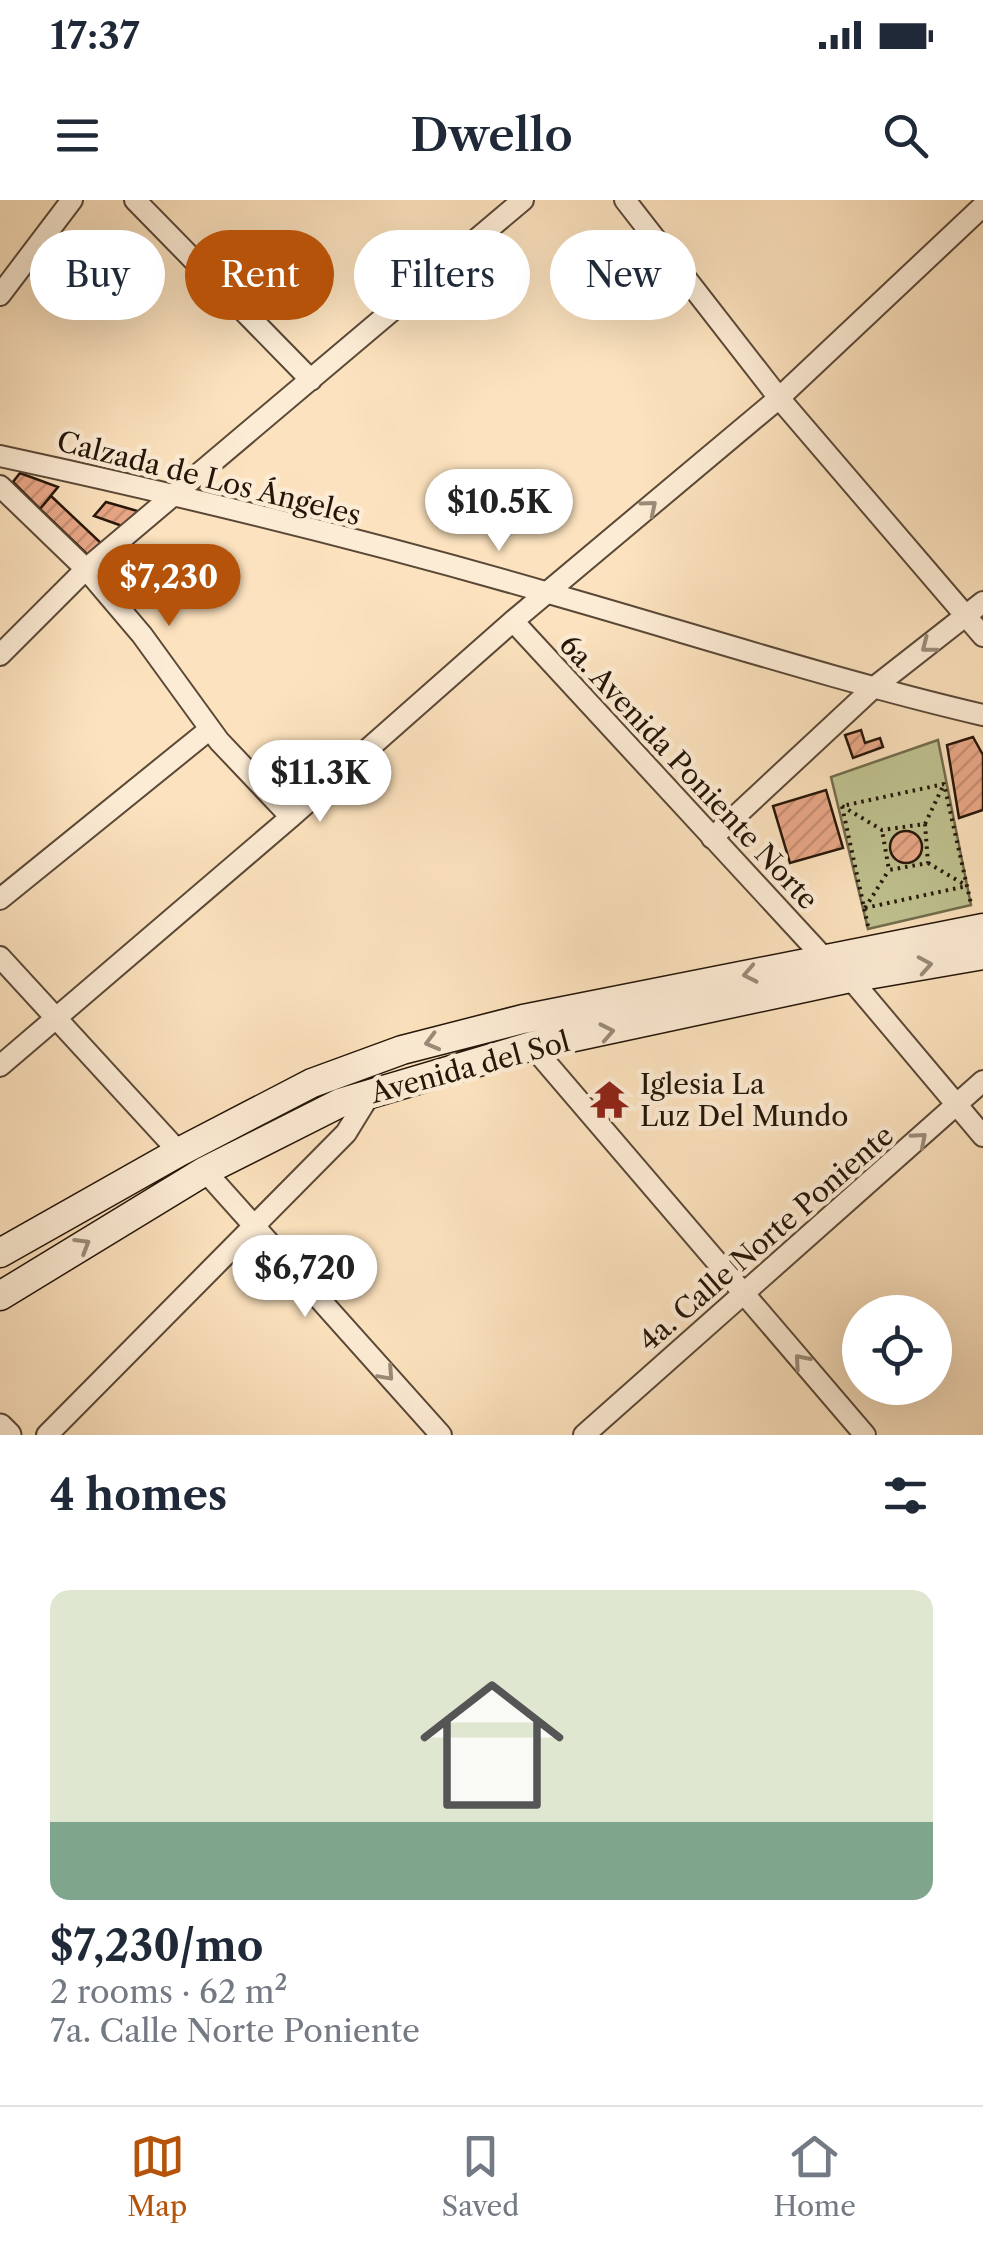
<!DOCTYPE html>
<meta charset="utf-8">
<style>
:root{--surface:#fff;--page:#f2f2f3;--text:#1f2937;--muted:#747a83;--line:#e0e1e3;--accent:#b45309}
body{margin:0;font-family:"Libre Caslon Text",serif;background:var(--page);color:var(--text);height:100vh;display:flex;flex-direction:column;font-size:38px;white-space:nowrap}
*{box-sizing:border-box;margin:0}
p{font-size:32px;color:var(--muted)}
.icon{flex:none;width:55px;height:55px;fill:none;stroke:currentColor;stroke-width:2;stroke-linecap:round;stroke-linejoin:round}
.map{position:relative;height:1235px;overflow:hidden}
.sheet{display:flex;flex-direction:column;background:var(--surface);flex:1}
.sheet>*{flex:none}
.banner{position:absolute;left:30px;top:30px;width:925px;height:90px;display:flex;gap:20px}
.buttons{position:absolute;left:842px;top:1095px;display:grid;gap:20px}
.buttons a{display:grid;place-items:center;width:110px;height:110px;border-radius:50%;background:var(--surface);box-shadow:0 10px 40px #0002;font-size:50px}
.price{position:absolute;translate:-50% -85px;padding:0 22px;border-radius:35px;background:#fff;color:#222;font-size:32px;line-height:65px;filter:drop-shadow(0 2px 5px #0008)}
.price::after{content:'';position:absolute;left:50%;top:60px;width:30px;height:22px;margin-left:-15px;background:inherit;clip-path:polygon(0 0,100% 0,50% 100%)}
.price.selected{background:var(--accent);color:#fff}
ul{padding:0;list-style:none}
li{display:grid;align-content:center;gap:20px;height:530px;padding:0 50px}
li span{display:grid;place-items:center;height:310px;border-radius:20px;color:#555}
li>.icon{margin-inline-start:auto}
span .icon{width:180px;height:180px;fill:#fffc;stroke-width:1}
li b{font-size:42px}
h2{display:flex;justify-content:space-between;align-items:center;height:120px;padding:0 50px;font-size:42px}
.tag{padding:0 35px;border-radius:45px;background:var(--surface);box-shadow:0 10px 40px #0002;font-size:35px;line-height:90px}
.tag.selected{background:var(--accent);color:#fff}
.status{display:flex;justify-content:space-between;align-items:center;height:70px;padding:0 50px;background:var(--surface);direction:ltr}
.status svg{height:28px;fill:currentColor}
header{display:flex;justify-content:space-between;align-items:center;height:130px;padding:0 50px;background:var(--surface);font-size:45px;font-weight:600}
.tabs{display:flex;justify-content:space-around;align-items:center;height:140px;border-top:2px solid var(--line);background:var(--surface);font-size:28px;color:var(--muted)}
.tabs a{display:grid;justify-items:center;gap:5px}
.tabs .selected{color:var(--accent)}
.map>svg:first-child{display:block}
</style>
<div class="status"><b>17:37</b><svg viewBox="0 0 49 12"><path d="M0 12V9h3v3zM5 12V6h3v6zM10 12V3h3v9zM15 12V0h3v12zM26 1h20v11H26zM47 4h2v5h-2z"/></svg></div>
<header><svg class="icon" aria-label="menu" viewBox="0 0 24 24"><path d="M4 6h16M4 12h16M4 18h16"/></svg>Dwello<svg class="icon" aria-label="search" viewBox="0 0 24 24"><circle cx="10" cy="10" r="6"/><path d="M15 15l6 6"/></svg></header>
<div class="map">
<svg width="983" height="1235" viewBox="0 0 983 1235">
<defs>
<pattern id="building-hatch" width="6" height="6" patternUnits="userSpaceOnUse" patternTransform="scale(2.5)"><rect width="6" height="6" fill="#eaa888"/><path d="M-1 1l2-2M0 6l6-6M5 7l2-2" fill="none" stroke="#c99074"/></pattern>
</defs>
<rect width="100%" height="100%" fill="#fce2be"/>
<filter id="stains"><feTurbulence type="fractalNoise" baseFrequency=".002" numOctaves="4"/><feColorMatrix values="0 0 0 0 .2 0 0 0 0 .09 0 0 0 0 .02 0 0 0 .5 -.17"/></filter>
<radialGradient id="worn" r=".72"><stop offset=".6" stop-color="#630" stop-opacity="0"/><stop offset="1" stop-color="#630" stop-opacity=".3"/></radialGradient>
<path fill="#c0c391" stroke="#726c4c" stroke-width="2.5" d="M938,540l33,165 -103,24 -37,-152z"/>
<path fill="url(#building-hatch)" stroke="#241508" stroke-width="2.5" d="M20,273l38,14 -18,22 -27,-27z
M51,296l52,49 -13,12 -50,-48z
M106,302l35,10 -16,15 -31,-11z
M861,530l4,13 15,-5 3,9 -30,11 -8,-23z
M973,537l10,18v55l-24,8 -12,-73z
M826,590l17,58 -53,15 -17,-57z
M890 647a16 16 0 1 1 32 0a16 16 0 1 1-32 0Z"/>
<g fill="none" stroke-linecap="round" stroke-linejoin="round">
<defs>
<path id="minor" d="M135,0l176,180
M625,0l154,198 204,238
M0,95l72,-95
M0,256c185,40 370,85 552,138 144,41 286,87 431,121
M0,286l86,83 56,66 77,106 72,76
M513,421l312,338
M0,455l86,-86 437,-369
M712,638l160,-149 111,-87
M0,699l210,-170
M0,757l179,195
M850,778l133,158
M532,846l333,389
M0,866l291,-249 222,-196 266,-223 204,-192
M205,971l236,264
M47,1235l299,-302 24,-39
M584,1235l399,-354"/>
<path id="tertiary" d="M0,1227l8,8"/>
<path id="secondary" d="M0,1053l179,-101 133,-69 90,-33 121,-31 460,-91
M0,1096l205,-125 135,-68 192,-57 318,-68 133,-23"/>
</defs>
<use href="#minor" stroke="#5a4836" stroke-width="24"/>
<use href="#tertiary" stroke="#5a4836" stroke-width="29"/>
<use href="#secondary" stroke="#241508" stroke-width="31"/>
<path stroke="#241508" stroke-width="4" stroke-dasharray="2.5 5" stroke-linecap="butt" d="M842,606l40,24 43,-6 3,39 -39,7 -7,-40
M925,624l19,-40
M928,663l39,23
M865,708l102,-22
M865,708l24,-38
M868,726l-26,-120 102,-22 27,120"/>
<use href="#minor" stroke="#fdecd5" stroke-width="20"/>
<use href="#tertiary" stroke="#fdecd5" stroke-width="25"/>
<use href="#secondary" stroke="#fdecd5" stroke-width="28"/>
</g>
<defs><path id="oneway-chevron" d="M-2-3.5L2.5 0L-2 3.5" fill="none" stroke-width="1.6" stroke-linecap="round" stroke-linejoin="round" transform="scale(2.5)"/></defs>
<g stroke="#9b8b79">
<use href="#oneway-chevron" transform="translate(650 307) rotate(-40)"/>
<use href="#oneway-chevron" transform="translate(928 446) rotate(142)"/>
<use href="#oneway-chevron" transform="translate(925 765) rotate(-10)"/>
<use href="#oneway-chevron" transform="translate(750 774) rotate(169)"/>
<use href="#oneway-chevron" transform="translate(607 832) rotate(-11)"/>
<use href="#oneway-chevron" transform="translate(432 842) rotate(165)"/>
<use href="#oneway-chevron" transform="translate(920 939) rotate(-41)"/>
<use href="#oneway-chevron" transform="translate(83 1045) rotate(-31)"/>
<use href="#oneway-chevron" transform="translate(801 1161) rotate(-131)"/>
<use href="#oneway-chevron" transform="translate(387 1174) rotate(48)"/>
</g>
<defs>
<symbol id="temple-bare" viewBox="-9 -9 18 18"><path d="M0-6L5-2H3V0L6.5 2.5H4V6H1.5V3h-3V6H-4V2.5H-6.5L-3 0V-2H-5Z" fill="#8f2418" stroke="#fdecd5" stroke-width="2.5" paint-order="stroke"/></symbol>
</defs>
<g fill-rule="evenodd">
<use href="#temple-bare" x="582" y="872" width="55" height="55"/>
</g>
<g text-anchor="middle" dominant-baseline="central" stroke-width="9" stroke-linejoin="round" paint-order="stroke">
<g font-size="28" fill="#241508" stroke="#fdecd5">
<text transform="translate(209 278) rotate(14)">Calzada de Los Ángeles</text>
<text transform="translate(689 572) rotate(47)">6a. Avenida Poniente Norte</text>
<text transform="translate(470 867) rotate(-15)">Avenida del Sol</text>
<text transform="translate(766 1038) rotate(-41)">4a. Calle Norte Poniente</text>
</g>
<g font-size="28" fill="#241508" stroke="#fdecd5" text-anchor="start">
<text x="640" y="884">Iglesia La<tspan x="640" dy="32">Luz Del Mundo</tspan></text>
</g>
</g>
<rect width="100%" height="100%" filter="url(#stains)"/>
<rect width="100%" height="100%" fill="url(#worn)"/>
</svg>
<div class="buttons">
<a><svg class="icon" aria-label="locate" viewBox="0 0 24 24"><circle cx="12" cy="12" r="6"/><path d="M12 2v4M12 18v4M2 12h4M18 12h4"/></svg></a>
</div>
<b class="price" style="left:499px;top:354px">$10.5K</b>
<b class="price selected" style="left:169px;top:429px">$7,230</b>
<b class="price" style="left:320px;top:625px">$11.3K</b>
<b class="price" style="left:305px;top:1120px">$6,720</b>
<div class="banner">
<a class="tag">Buy</a>
<a class="tag selected">Rent</a>
<a class="tag">Filters</a>
<a class="tag">New</a>
</div>
</div>
<section class="sheet">
<h2>4 homes<svg class="icon" aria-label="filters" viewBox="0 0 24 24"><path d="M4 7h16M4 17h16"/><circle cx="9" cy="7" r="2"/><circle cx="15" cy="17" r="2"/></svg></h2>
<ul>
<li><span style="background:linear-gradient(#dfe7d0 75%,#7fa58c 0)"><svg class="icon" aria-label="home" viewBox="0 0 24 24"><path d="M3 11l9-7 9 7M6 9v11h12V9"/></svg></span><div><b>$7,230/mo</b><p>2 rooms · 62 m²</p><p>7a. Calle Norte Poniente</p></div></li>
</ul>
</section>
<nav class="tabs">
<a class="selected"><svg class="icon" aria-label="map" viewBox="0 0 24 24"><path d="M3 6l6-2 6 2 6-2v14l-6 2-6-2-6 2zM9 4v14M15 6v14"/></svg>Map</a>
<a><svg class="icon" aria-label="saved" viewBox="0 0 24 24"><path d="M7 4h10v16l-5-4-5 4z"/></svg>Saved</a>
<a><svg class="icon" aria-label="home" viewBox="0 0 24 24"><path d="M3 11l9-7 9 7M6 9v11h12V9"/></svg>Home</a>
</nav>
